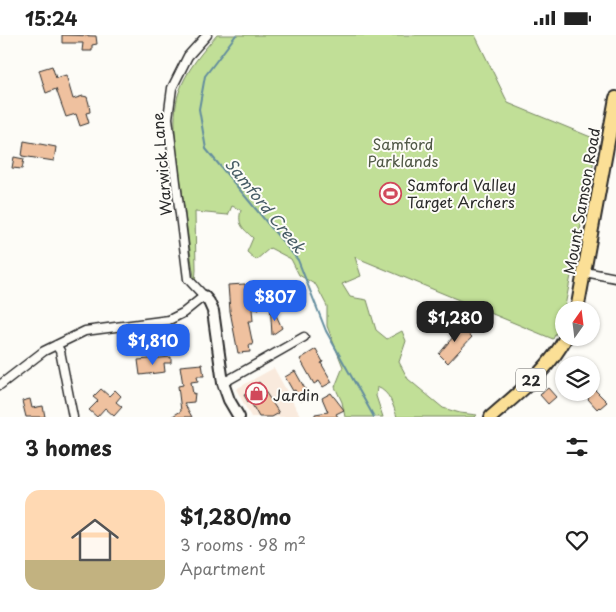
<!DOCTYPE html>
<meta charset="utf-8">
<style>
:root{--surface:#fff;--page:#f2f2f2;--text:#222;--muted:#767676;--accent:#2563eb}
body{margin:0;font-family:"Playpen Sans",sans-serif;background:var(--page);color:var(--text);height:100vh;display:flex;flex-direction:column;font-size:19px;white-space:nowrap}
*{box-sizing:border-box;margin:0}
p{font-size:16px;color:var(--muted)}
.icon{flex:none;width:28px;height:28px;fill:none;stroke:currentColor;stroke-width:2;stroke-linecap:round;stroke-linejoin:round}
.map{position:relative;height:382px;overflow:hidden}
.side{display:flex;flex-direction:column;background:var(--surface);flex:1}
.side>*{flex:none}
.needle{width:32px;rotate:14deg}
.controls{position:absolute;left:555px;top:266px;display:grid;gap:10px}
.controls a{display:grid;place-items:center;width:45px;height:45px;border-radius:50%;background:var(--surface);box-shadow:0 1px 4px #0004;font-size:25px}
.price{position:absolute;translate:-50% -42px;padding:0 11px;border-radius:10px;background:var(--accent);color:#fff;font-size:16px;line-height:32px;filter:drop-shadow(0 1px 2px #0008)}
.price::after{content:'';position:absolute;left:50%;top:30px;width:15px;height:11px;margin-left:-8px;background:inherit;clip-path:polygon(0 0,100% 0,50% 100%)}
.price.on{background:#222;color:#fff}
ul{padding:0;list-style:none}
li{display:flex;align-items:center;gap:15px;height:125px;padding:0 25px}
li span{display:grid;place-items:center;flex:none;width:140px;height:100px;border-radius:15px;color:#555}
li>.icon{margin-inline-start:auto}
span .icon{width:60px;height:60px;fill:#fffc;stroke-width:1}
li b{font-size:21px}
h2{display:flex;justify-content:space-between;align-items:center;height:60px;padding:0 25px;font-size:21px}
.status{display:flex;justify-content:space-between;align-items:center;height:35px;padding:0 25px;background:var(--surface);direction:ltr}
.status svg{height:14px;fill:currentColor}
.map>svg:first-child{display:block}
</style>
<div class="status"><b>15:24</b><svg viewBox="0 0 49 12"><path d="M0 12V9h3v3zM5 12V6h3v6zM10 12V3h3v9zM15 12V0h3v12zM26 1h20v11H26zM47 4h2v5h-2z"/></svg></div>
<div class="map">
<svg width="616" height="382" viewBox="0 0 616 382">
<rect width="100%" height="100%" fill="#fdfcf7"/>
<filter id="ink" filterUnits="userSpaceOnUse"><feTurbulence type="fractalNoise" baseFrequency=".02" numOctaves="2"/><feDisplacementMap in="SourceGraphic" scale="10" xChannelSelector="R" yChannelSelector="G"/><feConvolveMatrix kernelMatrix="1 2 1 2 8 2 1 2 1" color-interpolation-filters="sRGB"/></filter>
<g filter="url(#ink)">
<path fill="#f9eadd" d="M274,333l27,49h-50l-15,-28z"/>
<path fill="#c1df97" stroke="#768561" d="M217,0h258l33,68 90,37 -36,181 -9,18 -198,-82 6,19 -19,8 8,13 17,3 9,30 11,9 15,-8 4,10 -7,21 9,17 35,29 17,5 17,2 -2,2h-78c-4,-12 -7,-25 -20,-30l-1,9 7,21h-38l-3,-15 -7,-15 8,-20 -16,-41v-20l-11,-21 -17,-10 -8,-16 -21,-11 -14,12 -9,-8 6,-14c-10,-10 -16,-13 -12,-28l-9,-4 -4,9 -33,-3 1,58 -1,13c-5,-31 -9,-61 -13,-92 -4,-27 -12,-73 -3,-99 7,-21 23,-40 38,-57z"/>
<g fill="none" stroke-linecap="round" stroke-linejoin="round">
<path stroke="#638d9e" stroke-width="2" d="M236,0l-31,41 -6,33 7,40 92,111 28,71 48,86"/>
</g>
<path fill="#efc19f" stroke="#2b2b2b" d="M62,0l34,1 1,8 -5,1v6h-10l1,-8h-21z
M52,31l4,12 10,-3 7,24 10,-3 4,1 2,7 1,8 -4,1 3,10 -9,3 -4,-12 -10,3 -10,-28 -10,4 -7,-23z
M24,106l32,6 -2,14 -32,-5z
M14,122l10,2 -2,10 -10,-1z
M245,249l2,17 11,-1 1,9h-7l1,12h-5l5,24h-4l1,7 -12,1 -8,-42 -2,-26z
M270,267l12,26 -10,7z
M458,289l14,13 -24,26 -9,-9 14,-17 -3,-4z
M316,314l7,13 -2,1 11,19 -9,5 -4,-6 -5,3 -14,-25z
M171,322v6h-7l1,9 -25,3 -2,-15z
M202,329l2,12h-7l1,5 -7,1 2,12 2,-1 -1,9 -10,1 8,14h-21l10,-6 -3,-25 5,-1 -3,-19z
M295,336l14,25 -8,5 -6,-11 -2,1 -8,-14z
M259,347l20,31 -7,4h-13l-9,-16 -2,1 -4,-7 6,-3 -2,-3z
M591,351l16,16 -7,6 -1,-1 -2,2 -9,-10 3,-5z
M548,353l8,9 -8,7 -8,-9z
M101,354l8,7 6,-6 6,6 -5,6 6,5 -8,9 -9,-8 -8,9 -8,-7 9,-9 -5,-4z
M331,358l13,17 -8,4 2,3h-23v-3l13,-2 -6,-14z
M30,364l2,9 11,-2 2,11h-19l-4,-16z"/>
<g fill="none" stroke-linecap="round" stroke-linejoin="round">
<defs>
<path id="minor" d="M585,237l31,6
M56,310l4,6 13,66
M223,348l81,-46
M0,350l44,-34 41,-20 84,-11 14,-7 21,-17 -16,-17 -20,-161 4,-30 16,-32 19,-21"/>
<path id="tertiary" d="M204,261l5,6 4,9 10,72 6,17 10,17"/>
<path id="primary" d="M577,275l39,-212
M491,382c27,-24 58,-47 75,-80"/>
</defs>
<use href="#minor" stroke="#2b2b2b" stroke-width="11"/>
<use href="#tertiary" stroke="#2b2b2b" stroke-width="14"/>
<use href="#primary" stroke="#2b2b2b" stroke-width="16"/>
<use href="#minor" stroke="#fdfcf7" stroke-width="8"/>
<use href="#tertiary" stroke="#fdfcf7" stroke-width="10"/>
<use href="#primary" stroke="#fbdf96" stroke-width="12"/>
</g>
</g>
<defs>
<symbol id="stadium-ring" viewBox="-11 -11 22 22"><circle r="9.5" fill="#fdfcf7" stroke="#d1495b" stroke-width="1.5"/><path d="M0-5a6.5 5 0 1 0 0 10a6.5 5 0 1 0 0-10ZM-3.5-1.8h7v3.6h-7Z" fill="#d1495b"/></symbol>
<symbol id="shop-ring" viewBox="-11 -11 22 22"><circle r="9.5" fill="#fdfcf7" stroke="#d1495b" stroke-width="1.5"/><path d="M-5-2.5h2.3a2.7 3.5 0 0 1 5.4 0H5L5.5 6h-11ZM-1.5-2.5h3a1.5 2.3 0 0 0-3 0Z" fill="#d1495b"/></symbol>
</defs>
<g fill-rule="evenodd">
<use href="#stadium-ring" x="378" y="146" width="25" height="25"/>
<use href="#shop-ring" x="244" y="346" width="25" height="25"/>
</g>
<g text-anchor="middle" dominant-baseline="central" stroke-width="4" stroke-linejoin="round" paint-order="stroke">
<rect fill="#fdfcf7" stroke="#6a6a68" stroke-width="1" x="516" y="333.5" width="30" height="23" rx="4"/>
<g font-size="14" font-weight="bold" fill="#2b2b2b">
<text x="531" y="345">22</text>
</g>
<g font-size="15" fill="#505846" stroke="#fdfcf7">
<text x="403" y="108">Samford<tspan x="403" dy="17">Parklands</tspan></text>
</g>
<g font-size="15" fill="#2b2b2b" stroke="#fdfcf7">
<text transform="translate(161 129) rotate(-95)">Warwick Lane</text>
<text transform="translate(581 166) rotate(-80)">Mount Samson Road</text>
</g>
<g font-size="15" fill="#2b2b2b" stroke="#fdfcf7" text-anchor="start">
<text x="407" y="149">Samford Valley<tspan x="407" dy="17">Target Archers</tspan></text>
<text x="273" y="359">Jardin</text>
</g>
<g font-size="16" font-style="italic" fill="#475c65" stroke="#fdfcf7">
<text transform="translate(266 170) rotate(51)">Samford Creek</text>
</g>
</g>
</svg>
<div class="controls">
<a><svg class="needle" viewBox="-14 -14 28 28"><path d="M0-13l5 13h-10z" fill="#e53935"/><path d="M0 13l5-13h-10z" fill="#767676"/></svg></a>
<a><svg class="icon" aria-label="layers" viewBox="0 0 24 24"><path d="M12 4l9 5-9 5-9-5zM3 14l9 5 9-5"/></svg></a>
</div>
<b class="price" style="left:275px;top:287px">$807</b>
<b class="price on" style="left:455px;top:308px">$1,280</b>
<b class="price" style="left:153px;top:331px">$1,810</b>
</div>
<section class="side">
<h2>3 homes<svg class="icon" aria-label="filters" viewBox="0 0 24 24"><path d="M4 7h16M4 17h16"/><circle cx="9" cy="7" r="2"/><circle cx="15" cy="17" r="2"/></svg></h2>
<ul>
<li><span style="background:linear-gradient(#ffd9b3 70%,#c2b280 0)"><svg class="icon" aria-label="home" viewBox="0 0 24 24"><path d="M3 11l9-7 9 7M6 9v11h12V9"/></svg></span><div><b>$1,280/mo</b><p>3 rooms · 98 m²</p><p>Apartment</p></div><svg class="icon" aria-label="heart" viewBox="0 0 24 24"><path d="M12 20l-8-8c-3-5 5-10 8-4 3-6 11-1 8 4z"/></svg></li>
</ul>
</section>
